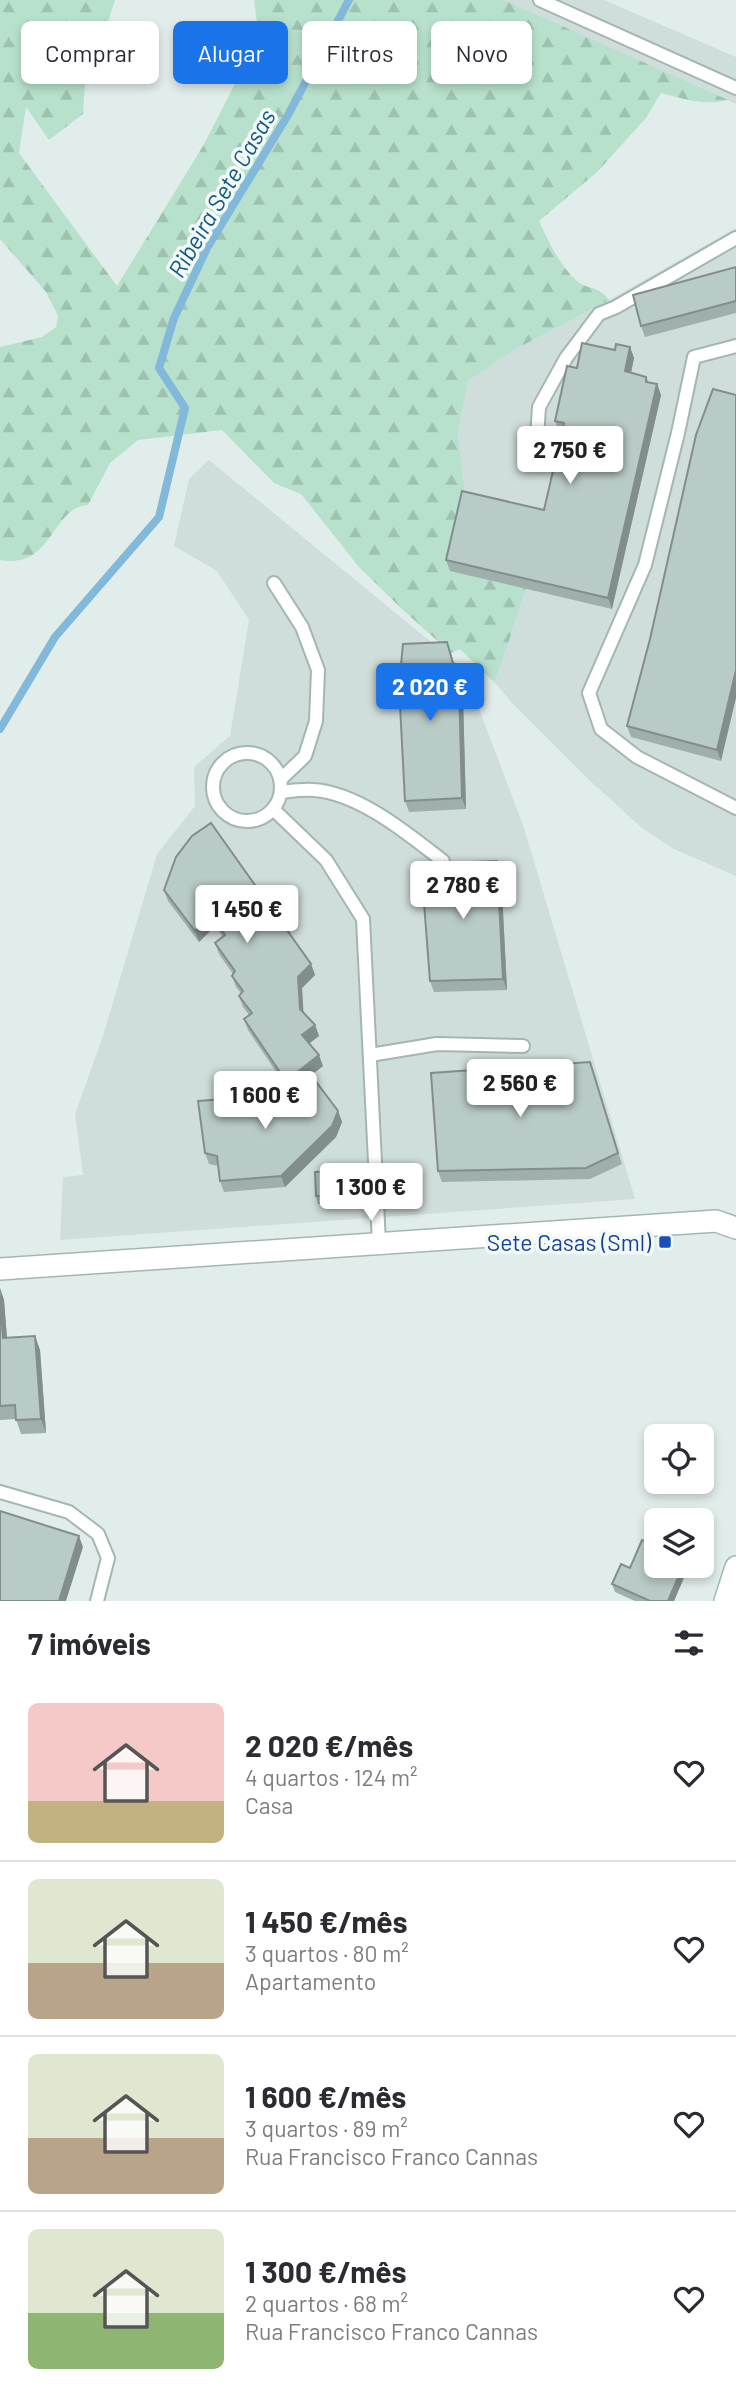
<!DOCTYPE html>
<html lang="pt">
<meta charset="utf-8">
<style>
:root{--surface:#fff;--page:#f2f2f3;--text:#2b2b33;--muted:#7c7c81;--line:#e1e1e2;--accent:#1a73e8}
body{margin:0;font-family:Barlow,sans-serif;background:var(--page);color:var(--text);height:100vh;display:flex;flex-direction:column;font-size:26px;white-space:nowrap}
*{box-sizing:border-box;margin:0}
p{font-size:23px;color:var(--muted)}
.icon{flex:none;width:38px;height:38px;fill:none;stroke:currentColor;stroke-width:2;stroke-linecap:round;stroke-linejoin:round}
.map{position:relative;height:1601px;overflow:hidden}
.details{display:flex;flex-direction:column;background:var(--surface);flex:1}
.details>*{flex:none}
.guide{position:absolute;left:21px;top:21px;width:695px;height:63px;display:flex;gap:14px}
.tools{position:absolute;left:644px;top:1424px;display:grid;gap:14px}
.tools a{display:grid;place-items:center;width:70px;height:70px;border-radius:10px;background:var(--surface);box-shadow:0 4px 10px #0003;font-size:35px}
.price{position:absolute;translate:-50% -60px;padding:0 16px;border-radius:7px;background:#fff;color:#222;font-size:23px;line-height:46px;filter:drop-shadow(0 2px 4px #0008)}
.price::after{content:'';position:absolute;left:50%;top:42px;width:21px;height:16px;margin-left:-10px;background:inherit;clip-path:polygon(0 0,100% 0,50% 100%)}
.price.selected{background:var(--accent);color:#fff}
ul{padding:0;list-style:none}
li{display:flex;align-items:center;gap:21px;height:175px;padding:0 28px}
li+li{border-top:2px solid var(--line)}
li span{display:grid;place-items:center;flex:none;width:196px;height:140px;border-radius:10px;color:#555}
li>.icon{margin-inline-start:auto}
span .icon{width:84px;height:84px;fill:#fffc;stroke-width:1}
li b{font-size:30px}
h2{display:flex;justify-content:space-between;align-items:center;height:84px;padding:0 28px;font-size:30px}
.pill{padding:0 24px;border-radius:10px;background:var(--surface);box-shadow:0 4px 10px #0003;font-size:24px;line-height:63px}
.pill.selected{background:var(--accent);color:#fff}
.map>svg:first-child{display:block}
</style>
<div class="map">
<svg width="736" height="1601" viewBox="0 0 736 1601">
<defs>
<pattern id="forest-firs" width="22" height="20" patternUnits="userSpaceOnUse" patternTransform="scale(1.75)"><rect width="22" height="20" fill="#b7e1cc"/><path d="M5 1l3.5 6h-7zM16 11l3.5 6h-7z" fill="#9dc2b0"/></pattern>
</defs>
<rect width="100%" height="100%" fill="#e1edeb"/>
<path fill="#cfdddb" d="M504,0h100l132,57v47z
M736,228v648l-62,-27 -32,-21 -56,-51 -70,-70 -21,-24 31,-94 -76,-18 16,-69 -8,-70 10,-51 44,-30 97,-51z
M209,460l255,209 60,159 111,371 -575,41 3,-63 20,-2 -8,-61 28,-78 54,-182 38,-48 -1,-39 36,-31 19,-116 -32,-49 -43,-25 15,-67z"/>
<path fill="url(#forest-firs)" d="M0,0h115l-11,34 -16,2 -5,78 -34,26 -23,-33 -7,46 98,133 86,-140 56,-109 -5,-37h250l224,100c-24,6 -44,-1 -67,-7l-15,25 -49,54 -58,49c10,21 20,44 38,60 12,10 20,3 32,19l-97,51 -44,30 -10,51 8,70 60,87 -31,94 -35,-34 -9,4 -48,-43 -44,-43 -58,-73 -27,-11 -52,-53 -84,10 -28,23 -22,42c-37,2 -35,65 -88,55v-213l42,-10 14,-10 2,-11 -12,-24 -46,-53z"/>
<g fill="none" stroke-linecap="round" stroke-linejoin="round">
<path stroke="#82b8d9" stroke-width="8" d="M0,729l55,-92 104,-120 26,-109 -26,-40 15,-50 33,-70 81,-133 61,-115"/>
<defs>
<path id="service" d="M540,0l196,88
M736,346l-42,11 -16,76 -33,132 -56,128 12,36 36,28 99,51
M536,452l3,-45 27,-49 33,-44 17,-7 120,-69
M274,583l28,44 16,43 -2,51 -11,35 -25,24
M213 787a34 34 0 1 1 68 0a34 34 0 1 1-68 0Z
M281,792c10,-1 22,-3 33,-2 45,3 94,44 129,71
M273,809l53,51 37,59 16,324
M370,1055l67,-11 86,2
M0,1492l69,20 29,22 10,24 -11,43"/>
<path id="tertiary" d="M0,1269l716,-48 20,7"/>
<path id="secondary" d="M725,1601l11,-34"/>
</defs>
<use href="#service" stroke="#a3b6b4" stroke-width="16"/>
<use href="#tertiary" stroke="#a3b6b4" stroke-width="24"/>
<use href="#secondary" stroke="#9dbab7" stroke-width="24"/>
<use href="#service" stroke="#fff" stroke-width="12"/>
<use href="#tertiary" stroke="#fff" stroke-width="21"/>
<use href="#secondary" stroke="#fff" stroke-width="21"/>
</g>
<path fill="#9fafab" d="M736,267v46l-91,24 -4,-11z
M630,347l4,11 -3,15 15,4 3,5 8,2 4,11 -49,214 -162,-38 -4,-11 98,-50 17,-77 -2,-1 -4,-11 22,-53 38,-18z
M696,435l25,326 -90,-24 -4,-11 23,-87z
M451,653l12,43 3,113 -57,3 -4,-11z
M497,861l4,11 6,118 -73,2 -4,-11z
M164,890l147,74 4,11 -13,13 1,25 12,12 4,11 -10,7 14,23 -16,12 31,33 4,11 -6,15 -51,50 -61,5 -4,-11 -1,-15 -10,-2 -4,-11 84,-62 -41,-61 -4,-11 5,-4 -6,-8 -4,-11 2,-3 -5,-6 -4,-11 1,-2 -14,-20 -4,-11 8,-6 -8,-11 -16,16 -31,-41z
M594,1074l28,90 -32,15 -148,3 -4,-11z
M351,1179l1,23 -34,2 -2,-8z
M0,1288l4,12 3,38 28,-2 5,14 6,83 -25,1 -5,-15 -16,1z
M656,1566h32v2l-14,33h-39l-20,-9 -3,-8 18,-16z"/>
<path fill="#828e8b" d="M630,347l4,11 -5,24 -4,-11z
M657,384l4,11 -49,214 -4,-11z
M447,642l16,54 3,113 -4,-11z
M736,670v28l-15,63 -4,-11z
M497,861l4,11 6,118 -4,-11z
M211,915l4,11 -16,16 -4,-11z
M311,964l4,11 -13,13 2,32 -4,-11 -2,-32z
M315,1025l4,11 -13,10 -4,-11z
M319,1055l4,11 -33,26 -4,-11z
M338,1111l4,11 -6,15 -51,50 -4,-11z
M348,1171l3,8 1,23 -3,-7z
M0,1288l4,12 4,52 -5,-14z
M35,1336l5,14 6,83 -5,-14z
M79,1536l4,11 -17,54h-7z
M683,1566h5v2l-14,33h-6z"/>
<path fill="#b9cbc7" stroke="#828e8b" stroke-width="2" d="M736,267v34l-95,25 -8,-31z
M582,343l33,7 1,-6 14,3 -5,24 21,6v5l11,2 -49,214 -162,-38 16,-69 82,19 20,-87 -9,-2 12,-55 10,2z
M713,389l23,6v275l-19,80 -90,-24 23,-87 46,-204z
M447,642l12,43 3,113 -57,3 -6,-115 4,-42z
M211,823l100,141 -13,13 2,32 15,16 -13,10 17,20 -33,26 -42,-62 8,-6 -13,-17 4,-5 -11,-15 3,-5 -20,-28 10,-8 -14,-20 -16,16 -31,-41 12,-33 16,-21z
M497,861l6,118 -73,2 -9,-117z
M590,1062l28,91 -32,15 -148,3 -7,-98z
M311,1075l27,36 -6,15 -51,50 -61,5 -3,-25 -12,-3 -7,-52 68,-5 7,8z
M348,1171l1,24 -33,1 -1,-24z
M0,1296l3,42 32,-2 6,83 -25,1 -1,-15 -15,1z
M0,1511l79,25 -20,65h-59z
M656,1537v29h27l-15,35h-18l-38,-17 9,-20 9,4 12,-28 11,5z"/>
<rect fill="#1a4fb4" stroke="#f2f9f7" stroke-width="2.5" x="658" y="1235" width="14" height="14" rx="3.5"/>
<g text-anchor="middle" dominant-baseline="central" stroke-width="7" stroke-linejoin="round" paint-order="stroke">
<g font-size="23" fill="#164399" stroke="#f2f9f7" text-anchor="end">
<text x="651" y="1242">Sete Casas (Sml)</text>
</g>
<g font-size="24" font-style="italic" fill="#115784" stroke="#f2f9f7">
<text transform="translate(221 193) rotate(-60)">Ribeira Sete Casas</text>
</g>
</g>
</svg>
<div class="tools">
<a><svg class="icon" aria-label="locate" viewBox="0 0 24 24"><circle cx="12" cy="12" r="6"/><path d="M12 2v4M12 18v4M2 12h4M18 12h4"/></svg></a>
<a><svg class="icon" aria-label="layers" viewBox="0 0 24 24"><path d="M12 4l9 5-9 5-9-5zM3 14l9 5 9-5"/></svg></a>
</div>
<b class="price" style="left:570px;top:486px">2 750 €</b>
<b class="price selected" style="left:430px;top:723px">2 020 €</b>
<b class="price" style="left:463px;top:921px">2 780 €</b>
<b class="price" style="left:247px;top:945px">1 450 €</b>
<b class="price" style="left:520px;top:1119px">2 560 €</b>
<b class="price" style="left:265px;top:1131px">1 600 €</b>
<b class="price" style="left:371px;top:1223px">1 300 €</b>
<div class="guide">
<a class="pill">Comprar</a>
<a class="pill selected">Alugar</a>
<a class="pill">Filtros</a>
<a class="pill">Novo</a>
</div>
</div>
<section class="details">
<h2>7 imóveis<svg class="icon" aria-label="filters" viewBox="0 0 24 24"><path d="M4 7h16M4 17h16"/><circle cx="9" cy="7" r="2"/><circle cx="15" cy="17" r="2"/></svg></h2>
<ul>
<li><span style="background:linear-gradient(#f6c9c9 70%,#c2b280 0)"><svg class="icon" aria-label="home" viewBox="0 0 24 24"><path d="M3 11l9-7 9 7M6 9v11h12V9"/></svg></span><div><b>2 020 €/mês</b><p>4 quartos · 124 m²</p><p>Casa</p></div><svg class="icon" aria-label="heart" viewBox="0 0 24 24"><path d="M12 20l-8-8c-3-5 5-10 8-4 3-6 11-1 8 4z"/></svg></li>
<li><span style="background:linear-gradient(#dfe7d0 60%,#b9a48a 0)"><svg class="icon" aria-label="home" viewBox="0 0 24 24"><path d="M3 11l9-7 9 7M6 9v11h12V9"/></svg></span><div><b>1 450 €/mês</b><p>3 quartos · 80 m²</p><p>Apartamento</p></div><svg class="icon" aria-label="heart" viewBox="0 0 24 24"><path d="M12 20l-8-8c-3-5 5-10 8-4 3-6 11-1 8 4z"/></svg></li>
<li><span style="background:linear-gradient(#dfe7d0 60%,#b9a48a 0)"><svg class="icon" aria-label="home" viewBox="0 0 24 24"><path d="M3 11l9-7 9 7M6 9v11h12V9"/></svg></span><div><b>1 600 €/mês</b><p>3 quartos · 89 m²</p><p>Rua Francisco Franco Cannas</p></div><svg class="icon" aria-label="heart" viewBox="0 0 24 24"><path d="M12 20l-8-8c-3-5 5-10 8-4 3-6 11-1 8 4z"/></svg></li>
<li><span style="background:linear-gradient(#dfe7d0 60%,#8fb573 0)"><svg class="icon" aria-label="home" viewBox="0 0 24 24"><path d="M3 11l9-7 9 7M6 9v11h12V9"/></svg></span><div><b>1 300 €/mês</b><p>2 quartos · 68 m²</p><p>Rua Francisco Franco Cannas</p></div><svg class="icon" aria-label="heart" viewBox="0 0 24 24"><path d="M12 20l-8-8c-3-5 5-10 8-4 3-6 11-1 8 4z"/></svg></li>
</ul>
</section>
